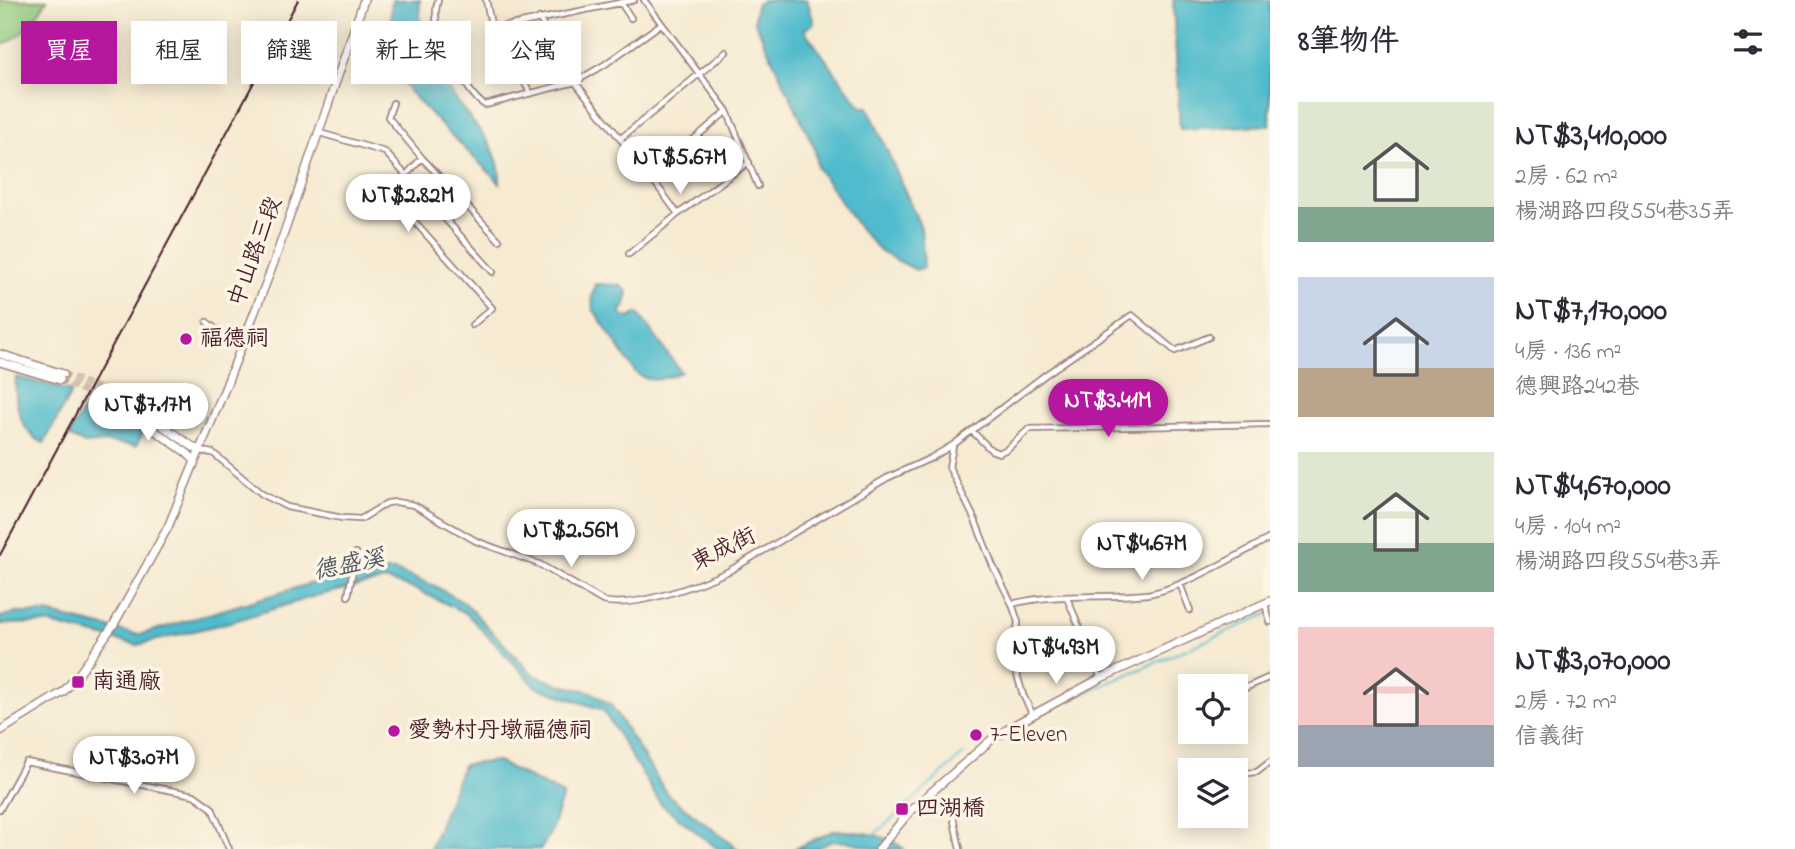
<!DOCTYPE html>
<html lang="zh-TW">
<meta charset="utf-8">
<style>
:root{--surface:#fff;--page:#f2f2f3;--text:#2b2b33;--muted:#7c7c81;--accent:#b5179e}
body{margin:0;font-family:"Indie Flower","LXGW WenKai TC",sans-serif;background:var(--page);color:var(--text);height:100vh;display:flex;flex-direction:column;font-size:26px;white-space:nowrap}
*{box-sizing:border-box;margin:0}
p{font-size:23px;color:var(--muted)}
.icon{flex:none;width:38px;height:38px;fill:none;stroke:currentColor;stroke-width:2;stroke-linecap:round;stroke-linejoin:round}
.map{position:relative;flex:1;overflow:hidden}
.drawer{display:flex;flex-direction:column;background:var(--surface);width:525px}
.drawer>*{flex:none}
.banner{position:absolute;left:21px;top:21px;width:665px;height:63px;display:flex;gap:14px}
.tools{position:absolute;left:1178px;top:674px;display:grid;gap:14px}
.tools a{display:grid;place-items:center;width:70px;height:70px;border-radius:0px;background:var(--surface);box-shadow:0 4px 18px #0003;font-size:35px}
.price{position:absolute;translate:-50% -60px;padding:0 16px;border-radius:24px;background:#fff;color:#222;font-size:23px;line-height:46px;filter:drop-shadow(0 2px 4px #0008)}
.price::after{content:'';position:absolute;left:50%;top:42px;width:21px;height:16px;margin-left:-10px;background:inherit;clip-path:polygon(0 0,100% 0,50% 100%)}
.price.on{background:var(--accent);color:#fff}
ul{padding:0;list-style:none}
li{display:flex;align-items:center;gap:21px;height:175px;padding:0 28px}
li span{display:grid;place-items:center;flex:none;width:196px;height:140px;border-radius:0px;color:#555}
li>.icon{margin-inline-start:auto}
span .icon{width:84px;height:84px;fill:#fffc;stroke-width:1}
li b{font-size:30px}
h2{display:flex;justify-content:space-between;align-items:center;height:84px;padding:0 28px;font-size:30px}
.chip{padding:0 24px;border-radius:0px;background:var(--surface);box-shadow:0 4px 18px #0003;font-size:24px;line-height:63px}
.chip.on{background:var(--accent);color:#fff}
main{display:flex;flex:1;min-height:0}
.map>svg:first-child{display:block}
</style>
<main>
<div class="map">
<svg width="1270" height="849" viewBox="0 0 1270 849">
<rect width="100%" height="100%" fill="#fcf5e5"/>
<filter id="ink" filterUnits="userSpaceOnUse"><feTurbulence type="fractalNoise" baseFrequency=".0143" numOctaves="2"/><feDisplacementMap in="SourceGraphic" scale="14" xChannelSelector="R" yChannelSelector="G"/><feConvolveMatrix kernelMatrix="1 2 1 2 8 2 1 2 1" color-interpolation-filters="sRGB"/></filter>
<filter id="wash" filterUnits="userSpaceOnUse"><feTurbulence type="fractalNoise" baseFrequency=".00686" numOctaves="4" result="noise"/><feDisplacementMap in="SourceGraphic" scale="28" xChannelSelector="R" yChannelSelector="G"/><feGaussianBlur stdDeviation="1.57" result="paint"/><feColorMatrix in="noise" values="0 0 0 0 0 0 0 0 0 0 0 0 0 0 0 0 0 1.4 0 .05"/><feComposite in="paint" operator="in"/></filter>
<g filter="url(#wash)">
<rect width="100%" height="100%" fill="#f6ead2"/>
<path fill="#92cb7e" stroke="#6e7554" stroke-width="2" d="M0,0h47c-13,21 -24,36 -47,46z"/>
<path fill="#50bbcc" stroke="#4d6d7c" stroke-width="2" d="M392,0h28c-4,39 22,83 45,112 18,23 36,39 35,71l-56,-55 -34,-36 -15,-22 -5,-42z
M763,0h44l7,23 -10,7 57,77h7l53,121 3,39 -8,3 -35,-18 -22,-24 -42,-61 -2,-18 -61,-129 2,-15z
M1173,0h97v125l-90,4z
M595,284l25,1 8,7 -3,13 -5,8 9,5 9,-5 43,59c-17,6 -29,13 -45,1l-43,-64 -1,-13z
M16,377l56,14 -28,52c-25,-10 -30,-42 -28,-66z
M89,399l24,10 30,24 -7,13 -30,-4 -21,2 -16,-8z
M364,571h31l40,15 31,18 66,70 25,10 34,8 20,13 56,89 71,55h-20l-58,-46 -57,-93 -67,-23 -70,-74 -51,-24 -30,-9 -70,16 -81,25 -97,24 -91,-22 -46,1v-7l14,-4h33l92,22 187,-56z
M496,761l67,34 -13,38 -9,16h-111l33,-84z
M835,830c25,3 49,2 69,19h-28l-25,-7 -19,-1 -17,8h-21z"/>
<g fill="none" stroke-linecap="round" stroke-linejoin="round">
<path stroke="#50bbcc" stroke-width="2" d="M1062,703l208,-90
M874,835l90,-81"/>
</g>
</g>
<g filter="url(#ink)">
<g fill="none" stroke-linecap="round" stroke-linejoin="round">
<path stroke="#d4c1b1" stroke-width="7" stroke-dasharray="7 3.5" stroke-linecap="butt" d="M63,374l56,22
M60,380l58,25"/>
<defs>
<path id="street" d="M438,0c-3,10 -3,18 0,28 5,18 31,69 47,77l90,-23 29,-17 57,-41
M486,0l6,29 38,63
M644,0l83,111 31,75
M621,3l10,15
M539,18l36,64 75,94 28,38
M492,29l142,-29
M393,103l-5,14 34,41 77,82
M320,133l65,19 108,120
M620,139l106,-87
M422,158l-33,35 103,115 -20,17
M650,176l77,-65
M629,254l49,-40 71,-52
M207,322l20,16 15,6
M973,432l18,18 8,3 8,-4 22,-20 241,-5
M953,446l-4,21 26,53 18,46 19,38 6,18 -5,39 10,34 9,18
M200,451l13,2 49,41 25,13 55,11 19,1 26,-16 9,-1 18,3 62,36 63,23 64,37c31,8 96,-16 126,-30l158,-93 44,-20 22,-13 92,-70 87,-60 43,36 34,-14
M1180,584l10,26
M348,596l8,-43
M1067,598l34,80
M1012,604c44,-12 90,-5 135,-10 32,-4 92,-40 123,-56
M1265,604l5,18
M1236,692l34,-15
M1240,760l-2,14 19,-2 13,-10
M929,796l12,14 11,2 8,37
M0,809l26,-47 168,33 18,13 17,41"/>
<path id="secondary" d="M0,354l63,20
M0,362l60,18
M119,396l80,55
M118,405l69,48 8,8
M0,731l63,-39 16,-18 35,-50 54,-97 58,-141 47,-121 91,-265
M879,849l32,-39 80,-70 23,-15 87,-47 169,-77"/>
</defs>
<use href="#street" stroke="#a0847e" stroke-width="8"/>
<use href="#secondary" stroke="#a0847e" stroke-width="10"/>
<use href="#street" stroke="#fff" stroke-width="4.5"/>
<use href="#secondary" stroke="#fff" stroke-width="7"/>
<path stroke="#4a1f2b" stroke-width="2" d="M0,555l298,-555"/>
</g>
</g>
<g fill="#b5179e" stroke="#fcf5e5" stroke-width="2.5">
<circle cx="186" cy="339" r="7"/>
<rect x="71" y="675" width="14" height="14" rx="3.5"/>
<circle cx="394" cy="731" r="7"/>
<circle cx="976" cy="735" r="7"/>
<rect x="895" y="802" width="14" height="14" rx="3.5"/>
</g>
<g text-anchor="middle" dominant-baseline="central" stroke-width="7" stroke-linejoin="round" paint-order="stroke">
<g font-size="23" fill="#4a1f2b" stroke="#fcf5e5">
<text transform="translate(256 252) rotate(-70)">中山路三段</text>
<text transform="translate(724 550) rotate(-26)">東成街</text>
</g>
<g font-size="23" fill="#4a1f2b" stroke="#fcf5e5" text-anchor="start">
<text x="200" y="339">福德祠</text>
<text x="92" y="682">南通廠</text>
<text x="408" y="731">愛勢村丹墩福德祠</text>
<text x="990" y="735">7-Eleven</text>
<text x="916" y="809">四湖橋</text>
</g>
<g font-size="24" font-style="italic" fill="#4c5663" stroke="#fcf5e5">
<text transform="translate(349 566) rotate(-11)">德盛溪</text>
</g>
</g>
</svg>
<div class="tools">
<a><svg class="icon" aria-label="locate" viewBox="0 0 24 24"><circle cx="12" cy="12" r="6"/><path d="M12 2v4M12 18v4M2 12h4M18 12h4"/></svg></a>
<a><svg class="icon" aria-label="layers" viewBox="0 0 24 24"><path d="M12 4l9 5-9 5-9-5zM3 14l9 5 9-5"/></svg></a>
</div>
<b class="price" style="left:680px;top:196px">NT$5.67M</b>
<b class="price" style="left:408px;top:234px">NT$2.82M</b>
<b class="price on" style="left:1108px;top:439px">NT$3.41M</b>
<b class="price" style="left:148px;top:443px">NT$7.17M</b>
<b class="price" style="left:571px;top:569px">NT$2.56M</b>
<b class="price" style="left:1142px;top:582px">NT$4.67M</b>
<b class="price" style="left:1056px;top:686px">NT$4.93M</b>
<b class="price" style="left:134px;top:796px">NT$3.07M</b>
<div class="banner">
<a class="chip on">買屋</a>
<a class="chip">租屋</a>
<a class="chip">篩選</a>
<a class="chip">新上架</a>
<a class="chip">公寓</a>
</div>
</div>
<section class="drawer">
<h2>8筆物件<svg class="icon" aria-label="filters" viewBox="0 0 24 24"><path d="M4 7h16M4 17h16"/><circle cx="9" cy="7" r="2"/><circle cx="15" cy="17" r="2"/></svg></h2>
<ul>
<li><span style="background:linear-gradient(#dfe7d0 75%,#7fa58c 0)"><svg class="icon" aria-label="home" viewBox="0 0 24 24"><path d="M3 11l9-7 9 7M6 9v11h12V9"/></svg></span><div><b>NT$3,410,000</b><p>2房 · 62 m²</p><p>楊湖路四段554巷35弄</p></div></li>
<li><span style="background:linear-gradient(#c9d6e8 65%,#b9a48a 0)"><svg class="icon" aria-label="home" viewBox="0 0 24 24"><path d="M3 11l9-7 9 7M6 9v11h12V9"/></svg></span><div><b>NT$7,170,000</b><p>4房 · 136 m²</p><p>德興路242巷</p></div></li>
<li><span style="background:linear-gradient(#dfe7d0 65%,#7fa58c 0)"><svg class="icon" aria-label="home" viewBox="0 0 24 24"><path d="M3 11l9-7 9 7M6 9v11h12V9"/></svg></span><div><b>NT$4,670,000</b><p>4房 · 104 m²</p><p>楊湖路四段554巷3弄</p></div></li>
<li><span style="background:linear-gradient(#f6c9c9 70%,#9aa5b1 0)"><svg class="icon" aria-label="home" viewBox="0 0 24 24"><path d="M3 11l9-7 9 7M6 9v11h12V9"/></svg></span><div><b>NT$3,070,000</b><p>2房 · 72 m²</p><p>信義街</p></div></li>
</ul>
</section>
</main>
